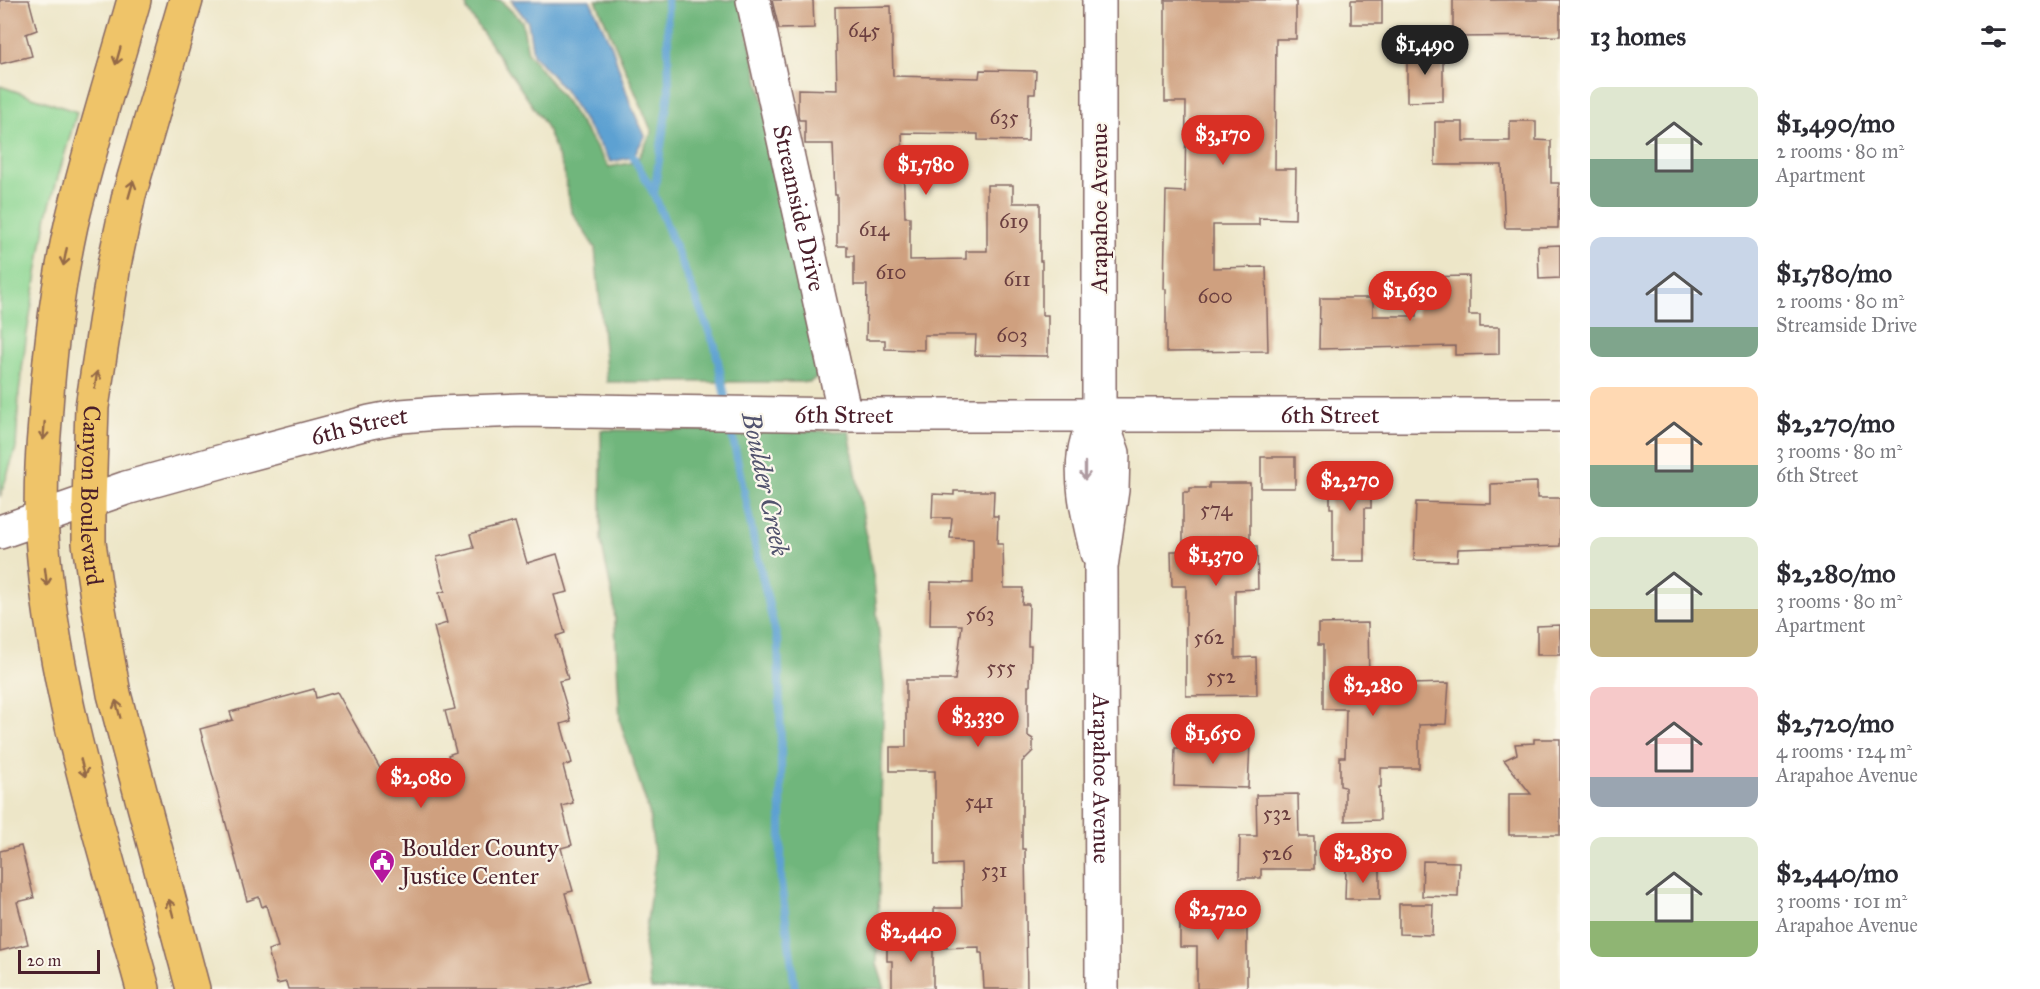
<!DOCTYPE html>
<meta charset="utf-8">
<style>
:root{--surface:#fff;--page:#f2f2f3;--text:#2b2b33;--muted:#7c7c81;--accent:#d93025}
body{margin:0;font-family:"IM FELL Great Primer",serif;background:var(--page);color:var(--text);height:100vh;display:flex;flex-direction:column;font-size:22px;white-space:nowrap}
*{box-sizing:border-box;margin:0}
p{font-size:20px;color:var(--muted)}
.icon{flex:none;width:33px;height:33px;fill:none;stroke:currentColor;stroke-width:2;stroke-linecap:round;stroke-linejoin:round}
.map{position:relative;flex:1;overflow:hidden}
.sheet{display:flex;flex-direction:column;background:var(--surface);width:480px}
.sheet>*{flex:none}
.scale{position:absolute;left:18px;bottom:15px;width:82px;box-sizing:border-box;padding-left:6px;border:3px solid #4a1f2b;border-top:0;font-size:16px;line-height:21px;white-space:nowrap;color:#4a1f2b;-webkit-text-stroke:4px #fbf7ec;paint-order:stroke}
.price{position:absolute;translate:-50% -51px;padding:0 14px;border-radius:21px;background:var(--accent);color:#fff;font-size:20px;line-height:39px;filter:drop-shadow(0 2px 3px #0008)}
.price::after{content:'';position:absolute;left:50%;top:36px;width:18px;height:14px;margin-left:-9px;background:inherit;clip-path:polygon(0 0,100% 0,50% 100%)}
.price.selected{background:#222;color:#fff}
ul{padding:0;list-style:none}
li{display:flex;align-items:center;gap:18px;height:150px;padding:0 30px}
li span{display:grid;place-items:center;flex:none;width:168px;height:120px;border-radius:12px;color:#555}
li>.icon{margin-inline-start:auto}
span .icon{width:72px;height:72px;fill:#fffc;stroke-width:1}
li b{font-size:26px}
h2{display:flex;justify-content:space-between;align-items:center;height:72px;padding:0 30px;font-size:26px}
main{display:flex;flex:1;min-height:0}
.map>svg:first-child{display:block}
</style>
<main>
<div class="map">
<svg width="1560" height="989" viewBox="0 0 1560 989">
<rect width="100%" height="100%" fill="#fbf7ec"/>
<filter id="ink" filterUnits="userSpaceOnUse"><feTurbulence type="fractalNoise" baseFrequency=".0167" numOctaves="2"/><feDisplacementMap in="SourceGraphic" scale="12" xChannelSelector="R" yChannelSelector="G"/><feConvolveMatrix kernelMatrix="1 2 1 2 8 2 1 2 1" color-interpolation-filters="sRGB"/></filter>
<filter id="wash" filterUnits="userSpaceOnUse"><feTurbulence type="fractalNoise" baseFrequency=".008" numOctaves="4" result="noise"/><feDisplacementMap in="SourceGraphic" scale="24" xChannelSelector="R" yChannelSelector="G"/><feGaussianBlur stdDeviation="1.35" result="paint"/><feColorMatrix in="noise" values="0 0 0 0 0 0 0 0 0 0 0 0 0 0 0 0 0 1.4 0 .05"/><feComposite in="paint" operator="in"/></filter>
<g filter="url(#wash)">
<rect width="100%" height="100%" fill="#ede6c8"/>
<path fill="#8bd591" stroke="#6a7a5e" stroke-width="1.5" d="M0,86l77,26 -30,103 -20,118 -8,59 -3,56 -16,49z"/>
<path fill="#70b67b" stroke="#5d6a53" stroke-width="1.5" d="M466,0h34l22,21 6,32 39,50 42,64 27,-5 16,-30 -56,-132h144l86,372 -16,10h-203l-12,-134 -24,-37 -7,-40 -19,-47 -78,-114z
M601,430l248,1 25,150 10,105 -7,278 8,25h-234l-7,-45 11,-84 -6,-48 -29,-91 -6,-117 -13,-63z"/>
<path fill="#5da1d2" stroke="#54607e" stroke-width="1.5" d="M511,0h79l22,47 19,59 14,30 -12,21 -22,5 -47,-72 -31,-36 -5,-32z"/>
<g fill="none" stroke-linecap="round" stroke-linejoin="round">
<path stroke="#5da1d2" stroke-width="8" d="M667,0l2,91 -15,103 61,152 12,61
M628,148l26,46
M729,420l25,121 24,103 3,98v140l14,107"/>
</g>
<g id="blocks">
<path fill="#cfa07f" d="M0,0h29l8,30 -11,4 6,22 -32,8z
M772,0h41l1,28 -35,1z
M1165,0h131v39h-20l-1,130h21l-1,50 -36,-1v7h-46v43l53,-1 2,84 -102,1v-63h-2l2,-98 19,1 1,-90h-21z
M1351,0h31v24h-31z
M1453,0h107v36l-107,1z
M891,6l2,70 86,2 1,-8 56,1 -1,23h-6l-1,47 -50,-1v-6l-76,-1 3,84h5v43l56,-1v-8h21v-66h26v18h27v58h2v54h6v41l-73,-1 1,-20h-52v15l-39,-1v-9h-19l1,-55h-13v-29h-7v-10h-10v-51h-2l-2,-51h-28v-24h-6l-1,-5v-26l39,1 -2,-83z
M1407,50h36v51l-36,1z
M1510,121h26v19l15,1v42h8l-1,45h-53l-3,-63h-67v-43h28v19h47z
M1560,245v33l-21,1 -1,-33z
M1469,276v39h11v12h19v27l-44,1v-9l-136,3 1,-51h53v18h44v-39z
M1261,457h34v31h-34z
M1330,468h41v40h-6v53h-32v-53h-3z
M1537,482v16h23v48l-102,3 -1,12 -43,-1 2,-58 75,2v-20z
M1209,483h41v63h7l1,43 -23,1v68l21,-1 1,38 -71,1v-110h-14l-1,-35h12v-59h7v-4h19z
M954,491h40l-1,25h5l-1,28h6l1,44h19l-1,16h7l-1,42h3l-1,40h-2v50l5,3v12l-11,11v87h3l2,140h-43l-2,-36h-3v-6l-44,1 -1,-40h28l-1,-44 -26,1v-94h-45v-24h16v-67h49l7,-55h-32l1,-43 42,1v-44l-23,-1 2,-20h-20l1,-24 21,1z
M515,522l12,41 30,-9 11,38 -14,3 11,38 -9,3 12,43 -9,2 12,40 -10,3 11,39 -9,3 10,37 -11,3 10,39 -11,3 12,43 -8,2 24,88 -28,8h-273l-2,-7 -9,2 -9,-34 10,-3 -12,-42 -4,2 -3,-10 -12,4 -47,-172 33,-9 -3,-8 84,-23 2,9 21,-6 54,96 62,-16 -5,-17 8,-3 -11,-41 10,-2 -21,-82 13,-4 -8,-30 6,-2 -8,-34 37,-9 -4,-14z
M1368,623l1,62 80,-2 -3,41 -27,1v43h-38v19h-2l1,33 -35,1v-34l-5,-1v-29h5l1,-48h-23v-64h-5v-21z
M1560,625v30h-23v-29z
M1534,739h26v96h-51v-41h22l-27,-34 13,-6 -2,-10 19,-1z
M1209,741l41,2 -2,45 -74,-2 1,-38h8v-5l26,1z
M1298,794l1,43h15v32h-53v9h-22l1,-42h17l-1,-41z
M21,846l13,52 -17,4 11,42 -28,7v-100z
M1423,861l36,1 -1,35 -36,-1z
M1346,868h34v31h-35z
M1222,893h25v96h-50v-42h-17v-44h42z
M1399,904h34l-1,31 -33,-1z
M887,939h46v50h-41v-28h-5z"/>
</g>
</g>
<g filter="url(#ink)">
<use href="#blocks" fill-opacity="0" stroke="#836562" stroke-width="1.5"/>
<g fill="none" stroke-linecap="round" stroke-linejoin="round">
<defs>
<g id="minor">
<path id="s1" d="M753,0l92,415"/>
<path id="s2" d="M1099,0v415l14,38 -1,37 -11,77 1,422"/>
<path id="s3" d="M0,532l126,-44 97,-27 147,-39 31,-6 38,-3 82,-3 324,5h715"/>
<path d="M1097,553c-8,-33 -20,-78 -10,-112 3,-9 8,-17 12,-26"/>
</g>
<g id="major">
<path d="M134,0c-21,75 -45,149 -63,225 -14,65 -22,131 -26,197 -4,45 -6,91 -1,137 13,146 61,289 99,430"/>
<path id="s4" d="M186,0l-57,195 -15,70 -22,142 -3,95v41l9,61 16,90 79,295"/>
</g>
</defs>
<use href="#minor" stroke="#836562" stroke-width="36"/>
<use href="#major" stroke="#836562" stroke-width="36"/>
<use href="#minor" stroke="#fff" stroke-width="33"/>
<use href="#major" stroke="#efc469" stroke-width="33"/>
</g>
<defs><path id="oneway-shaft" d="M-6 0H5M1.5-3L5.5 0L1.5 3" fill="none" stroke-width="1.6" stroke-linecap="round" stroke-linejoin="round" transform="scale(1.5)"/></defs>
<g stroke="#946947">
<use href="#oneway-shaft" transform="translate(118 56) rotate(106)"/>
<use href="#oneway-shaft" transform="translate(131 189) rotate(-74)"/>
<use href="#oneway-shaft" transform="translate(65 257) rotate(101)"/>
<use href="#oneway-shaft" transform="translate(96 380) rotate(-82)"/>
<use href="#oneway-shaft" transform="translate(44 431) rotate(94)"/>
<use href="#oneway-shaft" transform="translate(46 577) rotate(83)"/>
<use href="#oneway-shaft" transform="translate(118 709) rotate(-105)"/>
<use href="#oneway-shaft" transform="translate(83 768) rotate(75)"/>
<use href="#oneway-shaft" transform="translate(171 908) rotate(-105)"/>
</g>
<use stroke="#ae9aa0" href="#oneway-shaft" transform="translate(1085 471) rotate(90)"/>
</g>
<defs>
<symbol id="civic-pin" viewBox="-11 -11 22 30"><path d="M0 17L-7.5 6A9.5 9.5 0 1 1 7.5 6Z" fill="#b5179e" stroke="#fbf7ec"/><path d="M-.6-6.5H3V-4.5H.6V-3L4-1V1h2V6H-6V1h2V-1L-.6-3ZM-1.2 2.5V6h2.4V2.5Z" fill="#fff"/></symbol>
</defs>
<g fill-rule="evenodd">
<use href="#civic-pin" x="367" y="847" width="30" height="40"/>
</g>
<g text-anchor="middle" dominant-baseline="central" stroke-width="4.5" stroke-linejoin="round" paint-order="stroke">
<g font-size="21" fill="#6b3f40">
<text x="864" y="30">645</text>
<text x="1004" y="117">635</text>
<text x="1014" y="221">619</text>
<text x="874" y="229">614</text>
<text x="891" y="272">610</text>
<text x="1017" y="279">611</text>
<text x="1215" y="296">600</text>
<text x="1012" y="335">603</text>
<text x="1216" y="509">574</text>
<text x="980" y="614">563</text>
<text x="1209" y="637">562</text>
<text x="1001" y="667">555</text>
<text x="1221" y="676">552</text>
<text x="979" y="801">541</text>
<text x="1277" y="813">532</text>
<text x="1277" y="853">526</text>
<text x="994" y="870">531</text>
</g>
<g font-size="24" fill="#4a1f2b" stroke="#fbf7ec">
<text stroke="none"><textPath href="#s1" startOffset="213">Streamside Drive</textPath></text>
<text transform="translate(1099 208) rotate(-90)">Arapahoe Avenue</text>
<text stroke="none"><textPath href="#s3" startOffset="861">6th Street</textPath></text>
<text stroke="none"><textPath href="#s3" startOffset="1347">6th Street</textPath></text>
<text stroke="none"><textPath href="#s3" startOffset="375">6th Street</textPath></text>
<text stroke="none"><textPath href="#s4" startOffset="507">Canyon Boulevard</textPath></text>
<text stroke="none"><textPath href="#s2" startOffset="782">Arapahoe Avenue</textPath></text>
</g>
<g font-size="24" fill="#4a1f2b" stroke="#fbf7ec" text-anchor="start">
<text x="401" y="848">Boulder County<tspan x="401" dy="28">Justice Center</tspan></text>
</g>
<g font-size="26" font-style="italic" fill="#52536e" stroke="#fbf7ec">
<text transform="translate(766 484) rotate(78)">Boulder Creek</text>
</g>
</g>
</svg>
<div class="scale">20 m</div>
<b class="price selected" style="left:1425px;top:76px">$1,490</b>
<b class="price" style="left:1223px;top:166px">$3,170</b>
<b class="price" style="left:926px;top:196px">$1,780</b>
<b class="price" style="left:1410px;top:322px">$1,630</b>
<b class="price" style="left:1350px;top:512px">$2,270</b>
<b class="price" style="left:1216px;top:587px">$1,370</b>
<b class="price" style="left:1373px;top:717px">$2,280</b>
<b class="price" style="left:978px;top:748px">$3,330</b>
<b class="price" style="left:1213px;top:765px">$1,650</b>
<b class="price" style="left:421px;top:809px">$2,080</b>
<b class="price" style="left:1363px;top:884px">$2,850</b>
<b class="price" style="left:1218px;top:941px">$2,720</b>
<b class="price" style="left:911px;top:963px">$2,440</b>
</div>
<section class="sheet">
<h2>13 homes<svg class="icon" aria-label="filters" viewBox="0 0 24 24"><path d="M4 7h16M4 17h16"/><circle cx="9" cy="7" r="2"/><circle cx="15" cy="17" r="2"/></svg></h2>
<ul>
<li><span style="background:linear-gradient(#dfe7d0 60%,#7fa58c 0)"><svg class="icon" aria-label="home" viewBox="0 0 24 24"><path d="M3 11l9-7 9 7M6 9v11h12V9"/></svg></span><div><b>$1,490/mo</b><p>2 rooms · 80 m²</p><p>Apartment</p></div></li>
<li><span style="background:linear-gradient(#c9d6e8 75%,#7fa58c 0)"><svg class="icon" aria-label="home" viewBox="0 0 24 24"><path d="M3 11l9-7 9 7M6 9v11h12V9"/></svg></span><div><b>$1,780/mo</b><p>2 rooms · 80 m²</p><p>Streamside Drive</p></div></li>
<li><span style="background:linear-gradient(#ffd9b3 65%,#7fa58c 0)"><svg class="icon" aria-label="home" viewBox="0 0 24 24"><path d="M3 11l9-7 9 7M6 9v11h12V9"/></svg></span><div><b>$2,270/mo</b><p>3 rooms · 80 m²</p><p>6th Street</p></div></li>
<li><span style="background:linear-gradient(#dfe7d0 60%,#c2b280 0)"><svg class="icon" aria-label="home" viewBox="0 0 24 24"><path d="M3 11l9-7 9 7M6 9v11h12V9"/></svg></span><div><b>$2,280/mo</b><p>3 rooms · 80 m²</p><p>Apartment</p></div></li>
<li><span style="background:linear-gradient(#f6c9c9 75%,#9aa5b1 0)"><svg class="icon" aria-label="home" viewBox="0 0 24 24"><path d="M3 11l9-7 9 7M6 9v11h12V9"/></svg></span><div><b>$2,720/mo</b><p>4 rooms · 124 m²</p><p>Arapahoe Avenue</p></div></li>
<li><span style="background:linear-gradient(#dfe7d0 70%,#8fb573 0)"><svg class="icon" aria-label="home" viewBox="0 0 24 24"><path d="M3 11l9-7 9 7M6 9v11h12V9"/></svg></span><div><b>$2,440/mo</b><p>3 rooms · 101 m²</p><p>Arapahoe Avenue</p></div></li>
</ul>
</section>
</main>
